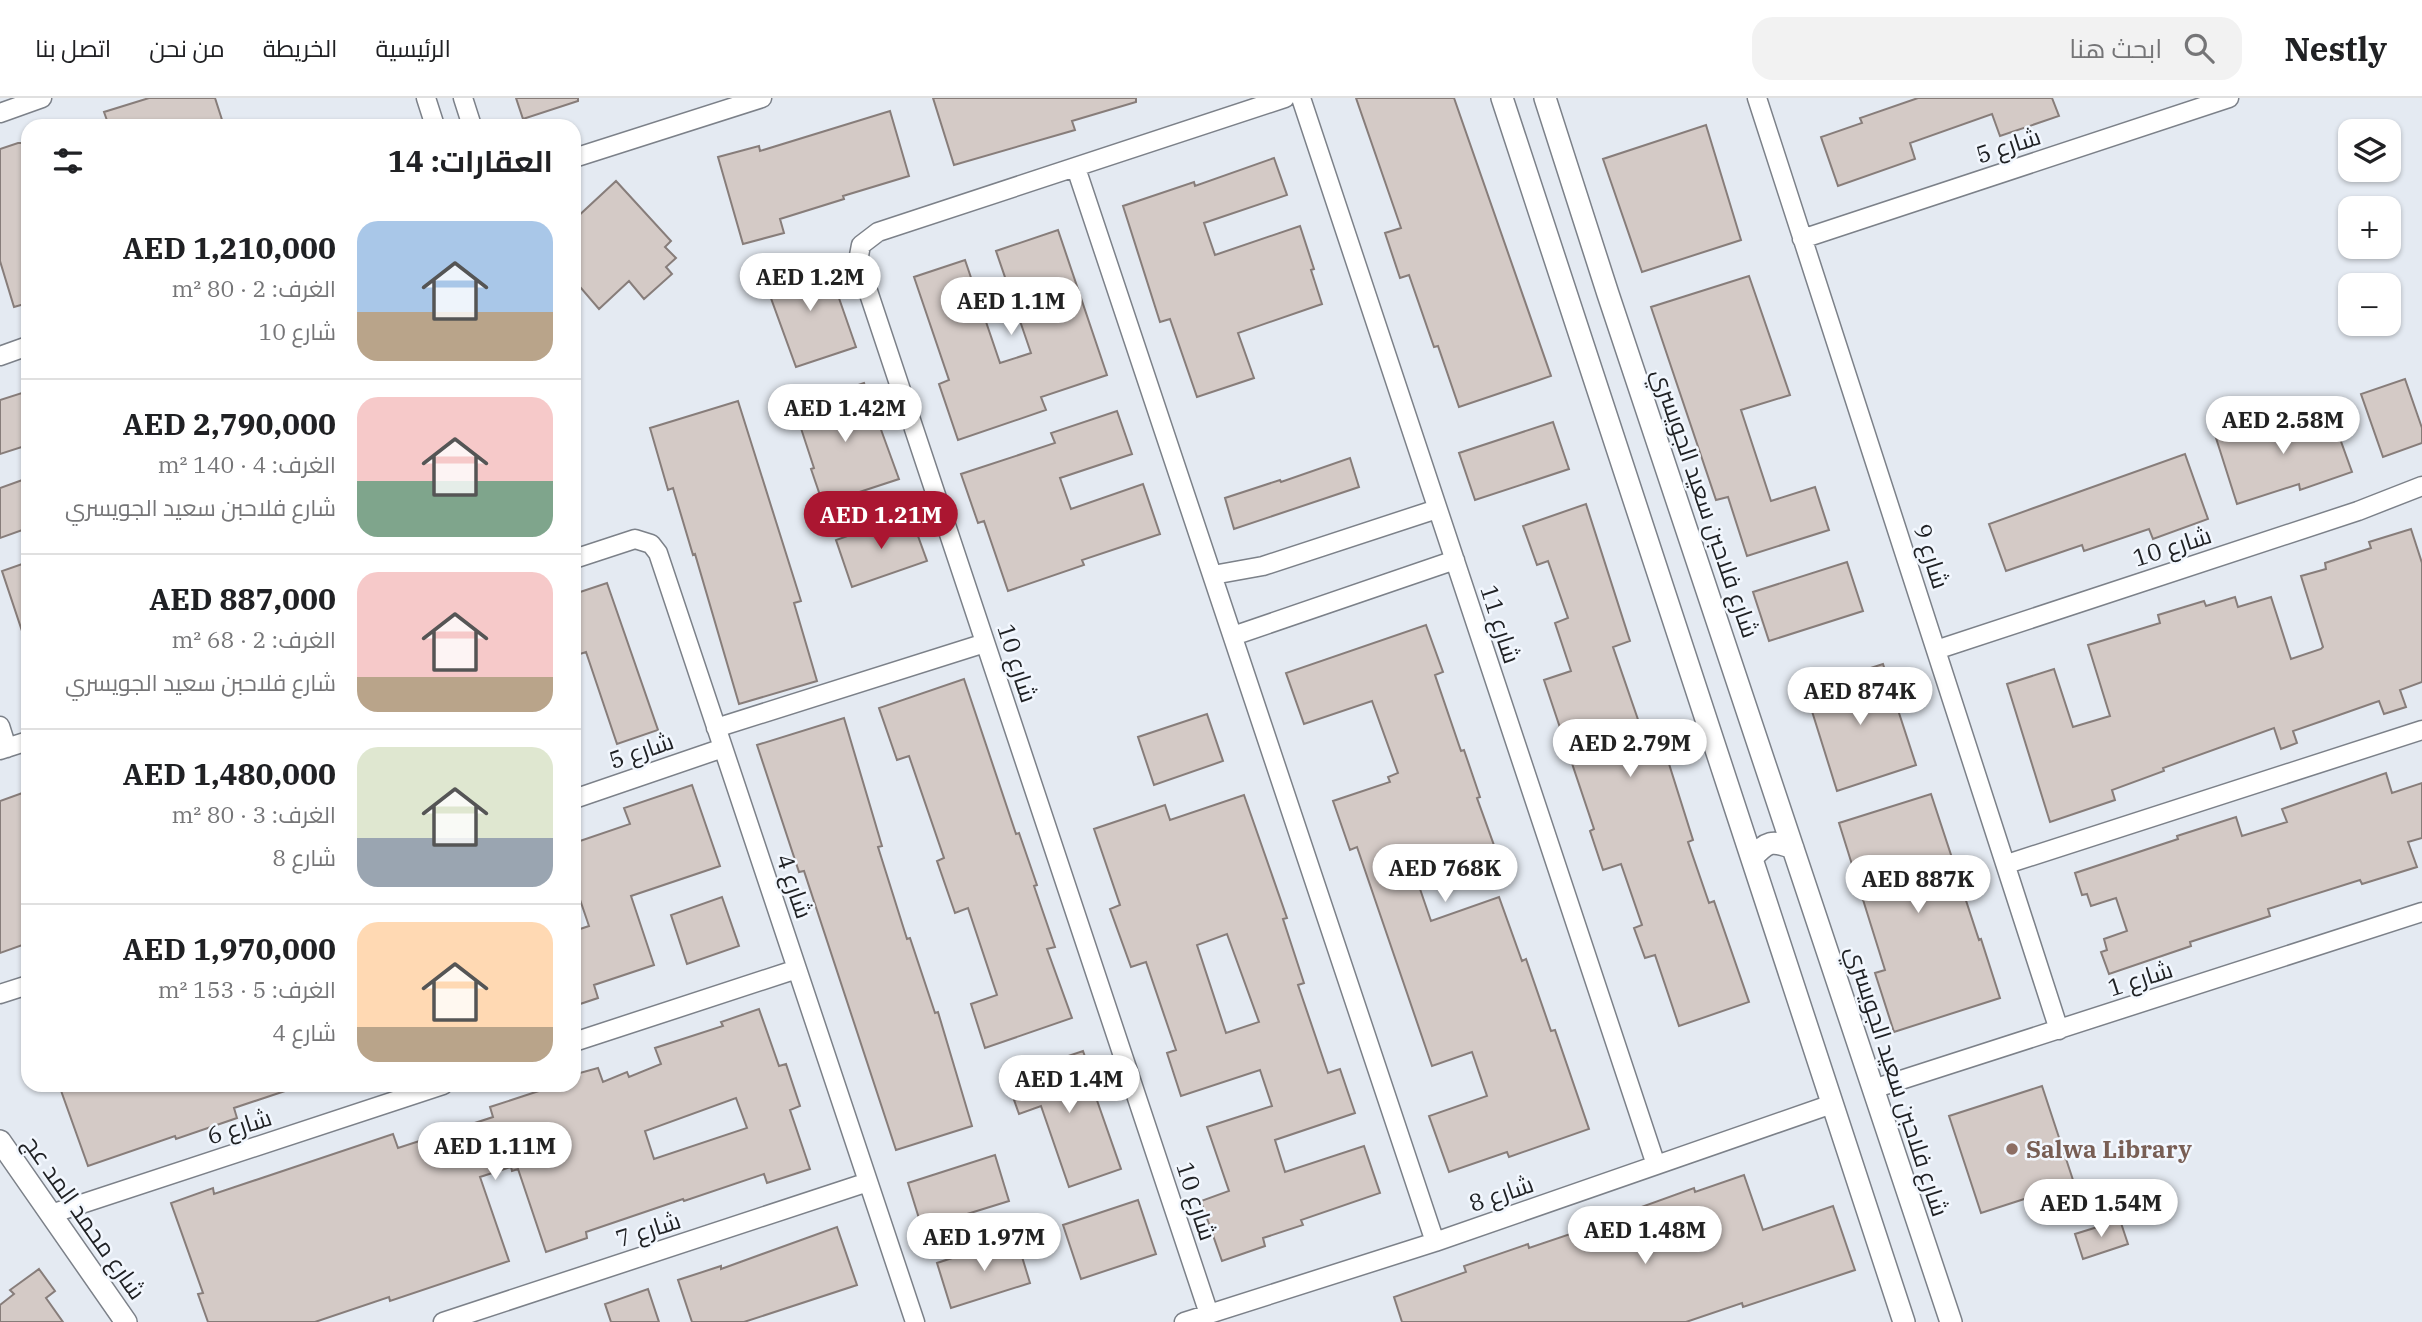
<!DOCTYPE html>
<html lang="ar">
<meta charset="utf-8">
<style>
:root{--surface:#fff;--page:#f2f2f2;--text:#202124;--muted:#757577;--line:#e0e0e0;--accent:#ab1631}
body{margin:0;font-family:"IBM Plex Serif",Cairo,serif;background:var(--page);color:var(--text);direction:rtl;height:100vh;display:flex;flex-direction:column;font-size:26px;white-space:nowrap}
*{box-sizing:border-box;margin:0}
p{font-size:23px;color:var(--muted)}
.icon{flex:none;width:38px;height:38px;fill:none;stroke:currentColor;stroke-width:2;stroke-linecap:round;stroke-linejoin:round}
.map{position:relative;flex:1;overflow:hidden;direction:ltr}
.panel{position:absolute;left:21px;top:21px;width:560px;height:973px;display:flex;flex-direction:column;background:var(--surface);border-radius:21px;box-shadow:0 2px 5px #0004;direction:rtl}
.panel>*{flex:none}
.buttons{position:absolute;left:2338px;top:21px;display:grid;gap:14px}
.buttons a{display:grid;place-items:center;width:63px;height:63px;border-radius:14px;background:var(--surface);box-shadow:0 2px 5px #0004;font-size:35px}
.price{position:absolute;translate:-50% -60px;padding:0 16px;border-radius:24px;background:#fff;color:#222;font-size:23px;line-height:46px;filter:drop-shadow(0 2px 4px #0008)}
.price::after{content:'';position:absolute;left:50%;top:42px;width:21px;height:16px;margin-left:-10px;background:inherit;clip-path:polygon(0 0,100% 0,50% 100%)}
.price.active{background:var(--accent);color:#fff}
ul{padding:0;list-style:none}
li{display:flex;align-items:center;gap:21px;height:175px;padding:0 28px}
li+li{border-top:2px solid var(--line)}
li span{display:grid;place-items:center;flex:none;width:196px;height:140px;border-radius:21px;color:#555}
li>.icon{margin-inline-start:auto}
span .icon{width:84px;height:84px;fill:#fffc;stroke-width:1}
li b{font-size:30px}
h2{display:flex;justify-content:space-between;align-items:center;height:84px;padding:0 28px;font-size:30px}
header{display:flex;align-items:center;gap:42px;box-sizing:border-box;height:98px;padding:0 35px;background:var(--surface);border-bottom:2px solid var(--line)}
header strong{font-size:33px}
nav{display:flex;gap:38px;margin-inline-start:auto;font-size:24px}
.search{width:490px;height:63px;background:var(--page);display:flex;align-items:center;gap:18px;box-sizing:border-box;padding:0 24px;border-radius:21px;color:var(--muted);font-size:26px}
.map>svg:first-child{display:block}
</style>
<header>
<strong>Nestly</strong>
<div class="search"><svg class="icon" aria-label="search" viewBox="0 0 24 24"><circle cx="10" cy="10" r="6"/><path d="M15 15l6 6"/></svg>ابحث هنا</div>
<nav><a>الرئيسية</a><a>الخريطة</a><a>من نحن</a><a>اتصل بنا</a></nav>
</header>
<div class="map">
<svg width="2422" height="1224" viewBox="0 0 2422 1224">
<rect width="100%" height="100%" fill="#e4eaf2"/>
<path fill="#d4cac6" stroke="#877d7a" stroke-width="2" fill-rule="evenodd" d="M149,0h66l9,28h-115l-5,-14z
M516,0h62v3l-55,18z
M933,0h203v4l-64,19 3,9 -121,35z
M1356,0h98l97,278 -92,31 -21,-61 -4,1 -25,-72 -9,3 -15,-45 16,-5z
M1918,0h134l7,18 -59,20 -8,-22 -82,29 5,16 -77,27 -17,-49 41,-14 -2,-5z
M890,13l19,65 -66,20 1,3 -64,20 4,14 -41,11 -25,-87 41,-11 1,5z
M1706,27l35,115 -99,32 -39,-113z
M18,45h7l3,8v152l-14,4 -14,-46v-112z
M1274,60l13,37 -83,28 11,32 85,-29 14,43 -3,1 11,34 -84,29 16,45 -57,19 -27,-78 -10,3 -37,-116 71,-24 1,4z
M616,83l55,60 -6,6 11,11 -10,9 6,7 -28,25 -15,-18 -30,28 -25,-29v-60z
M1058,132l49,145 -66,22 5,13 -88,30 -19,-56 10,-4 -35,-103 51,-17 35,103 31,-10 -35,-102z
M825,160l31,89 -60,20 -32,-88z
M1749,178l41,119 -49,15 30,91 44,-14 14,43 -82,26 -19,-59 -12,3 -65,-193z
M2405,281l17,49v15l-39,14 -22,-63z
M864,285l35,96 -76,25 -12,-35 3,-1 -20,-61z
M28,293v54l-28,9v-54z
M738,303l63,200 -7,2 23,78 -78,23 -44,-150 -2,1 -20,-67 -5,2 -18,-62z
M1117,313l15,43 -72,24 11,31 72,-25 17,50 -78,26 2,5 -76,26 -24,-70 -6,2 -17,-49 94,-31 -4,-10z
M2330,313l22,61 -52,18 -1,-6 -62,20 -21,-66 71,-23 4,10z
M1553,324l16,47 -94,31 -16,-47z
M2185,356l23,65 -55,20 -4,-10 -65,22 -2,-6 -76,26 -17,-47z
M1350,360l9,29 -125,42 -9,-31 55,-18 1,2z
M28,380v50l-28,10v-50z
M1586,406l44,137 -17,6 30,87 15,-5 35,111 -5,2 21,61 5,-2 35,101 -70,24 -24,-71 -10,3 -11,-30 8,-3 -21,-61 -18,6 -13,-39 4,-2 -50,-149 27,-9 -16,-48 13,-5 -20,-57 -11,4 -14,-39z
M910,416l17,47 -75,26 -16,-47z
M2411,431l11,34v119l-22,8 6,17 -22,7 -5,-13 -54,19 -32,11 4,12 -16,6 -7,-21 -111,40 1,3 -52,19 3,10 -65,22 -43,-138 47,-15 19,58 37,-11 -22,-71 72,-22 -2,-8 46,-14 2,5 29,-9 3,10 33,-10 20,62 30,-10 2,-2 -22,-71 25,-7 -1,-6 46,-15 -2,-6z
M28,464v77l-3,1 -23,-69z
M1847,464l16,49 -94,30 -16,-49z
M607,485l51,147 -41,14 -31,-92 -6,2 -6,-19v-41z
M1426,527l17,47 -8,3 26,76 3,-1 16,47 -3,1 23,64 -80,27 11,32 68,-24 23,64 4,-2 25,72 4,-1 34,99 -80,28 -2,-5 -58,20 -20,-56 58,-20 -15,-44 -40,14 -75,-219 -7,3 -17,-49 57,-19 -2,-5 10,-4 -26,-72 -68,23 -18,-51z
M1883,566l33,101 -79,26 -32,-102z
M964,581l52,155 3,-1 18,52 -3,1 21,61 -8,2 25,69 -87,30 -14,-44 26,-9 -29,-87 -13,5 -18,-52 7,-3 -35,-102 -12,4 -18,-52z
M1207,616l16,47 -69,24 -16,-48z
M844,620l38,128 -4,1 29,92 3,-1 25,75 3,-1 34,114 -76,24 -92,-279 -5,1 -42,-127z
M2386,675l6,20 30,-10v55l-14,4 9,25 -55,17 -2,-4 -92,29 2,7 -80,26 1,4 -82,28 -8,-22 6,-2 -3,-11 23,-8 -11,-33 -25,8 -4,-12 -5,1 -7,-22 103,-34 -1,-3 59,-19 6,19 45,-14 -5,-13z
M692,687l28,81 -89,30 23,69 -60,20 4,13 -24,8v-75l15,-5 -15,-44v-39l56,-19 -6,-16z
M28,693v152l-28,10v-152z
M1931,696l48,146 2,-1 19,59 -106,34 -19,-59 10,-3 -46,-147z
M1244,697l43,123 -4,1 21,64 -6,2 30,88 12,-4 15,44 -80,27 10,32 79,-26 16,47 -79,27 2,5 -40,13 2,8 -43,15 -21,-60 28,-10 -22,-64 65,-21 -12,-36 -79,26 -14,-43 9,-3 -30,-88 -15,5 -21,-58 10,-4 -26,-76 71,-24 5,15zM1227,836l32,88 -33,11 -29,-88z
M722,799l17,49 -52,18 -16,-49z
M759,911l20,57 7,-2 14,42 -10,4 20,59 -43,14 -3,-9 -80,27 -1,-2 -97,33 1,6 -41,14 -28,-83 -6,2 -1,-4 -31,10 29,84 -119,40 -1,-4 -74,25h-107l-10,-28 5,-1 -32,-90 42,-15 1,6 179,-60 5,14 95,-31 -3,-10 67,-22h17l2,-11 22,-6 5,14 24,-10 2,5 32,-13 -6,-16 68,-22 -2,-4zM736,1000l11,30 -93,31 -9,-28z
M1083,953l13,37 -3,1 28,80 -52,18 -28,-81 -22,8 -13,-37z
M59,987h235v3l-60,20 3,10 -61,21 -1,-3 -87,30z
M2042,988l32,97 -93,30 -32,-97z
M995,1057l14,46 -87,27 -14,-45z
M1744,1077l19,55 70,-24 22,64 -112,37 -1,-4 -56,19h-284l-8,-25 72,-25 -2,-6 64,-22 1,4 80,-27 -1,-2 86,-31 1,4z
M1138,1102l18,54 -75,25 -18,-54z
M2120,1122l8,24 -45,15 -8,-25z
M837,1129l20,58 -113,37h-52l-14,-42 43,-14v3z
M1016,1139l14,46 -79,25 -14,-45z
M39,1171l16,22 -9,7 17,24h-63v-17l14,-11 -4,-4z
M648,1191l11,33h-48l-6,-18z"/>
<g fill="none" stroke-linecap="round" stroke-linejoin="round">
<defs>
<path id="minor" d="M426,0l9,28
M463,0l9,28
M1301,0l355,1067
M1757,0l302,932
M0,15l42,-15
M574,60l188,-60
M1076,70l359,1074
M1802,141l427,-141
M0,258l28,-10
M574,461l61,-20 16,5 7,9 257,769
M1213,477l50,-9 174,-57
M1233,538l222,-76
M1936,552l422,-139 64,-25
M0,628l7,22
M716,630l269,-85
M0,652l28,-9
M574,701l149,-51
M2007,766l415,-134
M0,896l28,-9
M574,944l223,-73
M1873,991l549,-177
M51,1116l392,-129
M1209,1216l-351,-1053 3,-16 17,-13 407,-134
M443,1224l425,-140
M1184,1224l251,-80 397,-138"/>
<path id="tertiary" d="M1502,0l402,1224
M1545,0l63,196 343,1028
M1752,760c16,-17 19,-18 41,-10
M0,1043l126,181"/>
</defs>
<use href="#minor" stroke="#7c8189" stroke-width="21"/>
<use href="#tertiary" stroke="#7c8189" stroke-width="24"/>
<use href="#minor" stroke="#fff" stroke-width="18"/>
<use href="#tertiary" stroke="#fff" stroke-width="21"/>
</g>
<circle fill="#8d6e63" stroke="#f2f7fe" stroke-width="2.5" cx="2012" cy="1051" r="7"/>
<g text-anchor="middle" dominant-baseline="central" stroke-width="5" stroke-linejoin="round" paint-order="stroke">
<g font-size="24" fill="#202225" stroke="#f2f7fe">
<text transform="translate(2008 47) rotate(-18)">شارع 5</text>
<text transform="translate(1706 405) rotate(71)">شارع فلاحبن سعيد الجويسري</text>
<text transform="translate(2172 448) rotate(-18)">شارع 10</text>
<text transform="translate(1932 458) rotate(72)">شارع 9</text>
<text transform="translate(1501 526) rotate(72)">شارع 11</text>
<text transform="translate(1018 565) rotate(72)">شارع 10</text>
<text transform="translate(641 652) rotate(-19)">شارع 5</text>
<text transform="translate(795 788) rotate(71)">شارع 4</text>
<text transform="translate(2140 880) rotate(-18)">شارع 1</text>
<text transform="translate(1898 983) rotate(72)">شارع فلاحبن سعيد الجويسري</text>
<text transform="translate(239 1028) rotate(-18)">شارع 6</text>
<text transform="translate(1501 1095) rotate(-19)">شارع 8</text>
<text transform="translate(1197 1103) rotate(72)">شارع 10</text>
<text transform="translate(85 1119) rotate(55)">شارع محمد المد عج</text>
<text transform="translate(648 1131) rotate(-18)">شارع 7</text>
</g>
<g font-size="24" font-weight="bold" fill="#785e54" stroke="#f2f7fe" text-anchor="start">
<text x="2026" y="1051">Salwa Library</text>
</g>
</g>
</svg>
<div class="buttons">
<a><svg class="icon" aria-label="layers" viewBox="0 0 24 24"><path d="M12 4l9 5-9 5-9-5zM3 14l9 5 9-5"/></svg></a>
<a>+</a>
<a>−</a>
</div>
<b class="price" style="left:810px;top:215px">AED 1.2M</b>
<b class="price" style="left:1011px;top:239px">AED 1.1M</b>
<b class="price" style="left:845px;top:346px">AED 1.42M</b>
<b class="price" style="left:2283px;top:358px">AED 2.58M</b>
<b class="price active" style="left:881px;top:453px">AED 1.21M</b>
<b class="price" style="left:1860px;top:629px">AED 874K</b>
<b class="price" style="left:1630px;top:681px">AED 2.79M</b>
<b class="price" style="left:1445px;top:806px">AED 768K</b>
<b class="price" style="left:1918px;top:817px">AED 887K</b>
<b class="price" style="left:1069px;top:1017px">AED 1.4M</b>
<b class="price" style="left:495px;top:1084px">AED 1.11M</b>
<b class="price" style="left:2101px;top:1141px">AED 1.54M</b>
<b class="price" style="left:1645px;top:1168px">AED 1.48M</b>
<b class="price" style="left:984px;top:1175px">AED 1.97M</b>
<section class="panel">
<h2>العقارات: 14<svg class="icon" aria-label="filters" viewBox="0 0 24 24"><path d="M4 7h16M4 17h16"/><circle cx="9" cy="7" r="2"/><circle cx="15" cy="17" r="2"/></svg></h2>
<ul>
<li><span style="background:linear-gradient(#a9c7e8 65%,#b9a48a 0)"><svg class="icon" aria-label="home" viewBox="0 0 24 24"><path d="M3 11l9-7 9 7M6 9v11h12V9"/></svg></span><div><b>AED 1,210,000</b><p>الغرف: 2 · 80 m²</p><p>شارع 10</p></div></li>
<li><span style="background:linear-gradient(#f6c9c9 60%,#7fa58c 0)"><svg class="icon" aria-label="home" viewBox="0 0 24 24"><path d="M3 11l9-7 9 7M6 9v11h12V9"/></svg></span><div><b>AED 2,790,000</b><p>الغرف: 4 · 140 m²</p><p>شارع فلاحبن سعيد الجويسري</p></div></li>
<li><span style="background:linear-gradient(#f6c9c9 75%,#b9a48a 0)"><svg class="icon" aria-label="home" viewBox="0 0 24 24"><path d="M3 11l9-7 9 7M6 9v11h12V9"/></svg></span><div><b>AED 887,000</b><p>الغرف: 2 · 68 m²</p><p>شارع فلاحبن سعيد الجويسري</p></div></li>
<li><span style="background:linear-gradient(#dfe7d0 65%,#9aa5b1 0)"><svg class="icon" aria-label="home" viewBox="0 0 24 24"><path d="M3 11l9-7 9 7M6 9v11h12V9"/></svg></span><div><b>AED 1,480,000</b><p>الغرف: 3 · 80 m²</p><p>شارع 8</p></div></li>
<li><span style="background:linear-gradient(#ffd9b3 75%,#b9a48a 0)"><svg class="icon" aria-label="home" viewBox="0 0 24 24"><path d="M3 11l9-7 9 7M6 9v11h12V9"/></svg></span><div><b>AED 1,970,000</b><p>الغرف: 5 · 153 m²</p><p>شارع 4</p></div></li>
</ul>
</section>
</div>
